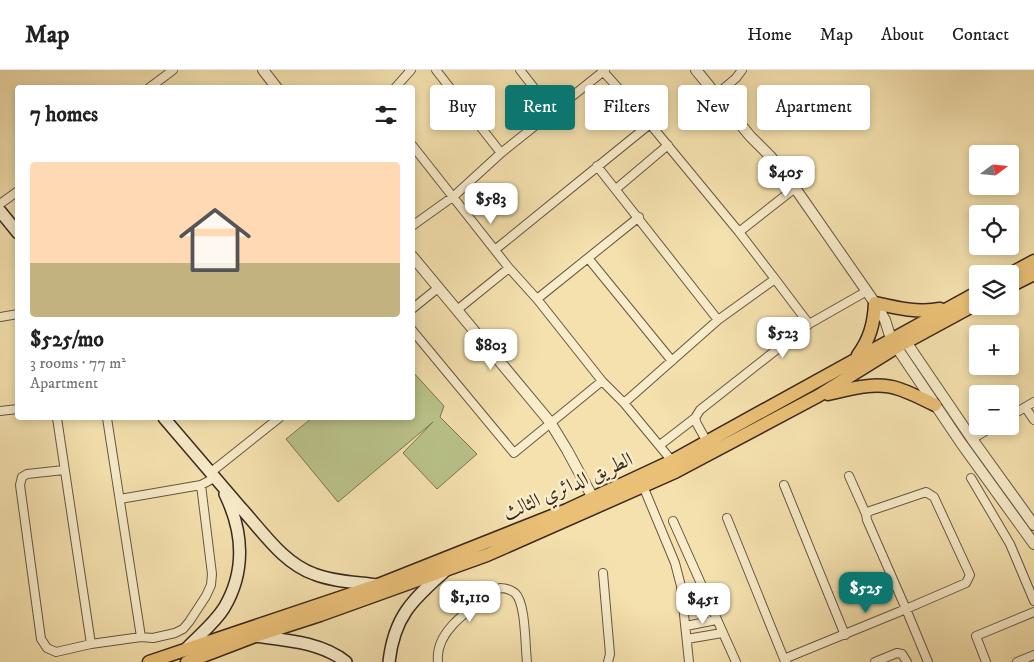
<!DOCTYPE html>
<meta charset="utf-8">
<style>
:root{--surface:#fff;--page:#f6f6f6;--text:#222;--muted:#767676;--line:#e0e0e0;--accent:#0f766e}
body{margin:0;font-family:"IM FELL DW Pica",Amiri,serif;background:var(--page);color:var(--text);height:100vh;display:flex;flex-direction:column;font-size:19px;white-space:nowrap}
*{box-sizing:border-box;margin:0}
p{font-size:16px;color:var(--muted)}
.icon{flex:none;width:28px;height:28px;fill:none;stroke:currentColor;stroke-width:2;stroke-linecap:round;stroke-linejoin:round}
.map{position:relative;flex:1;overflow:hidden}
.panel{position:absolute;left:15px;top:15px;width:400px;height:335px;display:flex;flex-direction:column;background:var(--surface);border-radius:5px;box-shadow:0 2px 8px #0003}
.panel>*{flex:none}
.guide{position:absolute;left:430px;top:15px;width:475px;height:45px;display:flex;gap:10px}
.needle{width:32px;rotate:74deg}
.tools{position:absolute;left:969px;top:75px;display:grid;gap:10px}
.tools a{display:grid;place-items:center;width:50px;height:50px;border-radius:5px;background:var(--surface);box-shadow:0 2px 8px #0003;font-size:25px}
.price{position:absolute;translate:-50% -42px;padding:0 11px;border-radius:10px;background:#fff;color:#222;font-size:16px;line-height:32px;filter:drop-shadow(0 1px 2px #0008)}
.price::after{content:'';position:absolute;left:50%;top:30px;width:15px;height:11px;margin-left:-8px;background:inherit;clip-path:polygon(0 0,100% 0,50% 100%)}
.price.selected{background:var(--accent);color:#fff}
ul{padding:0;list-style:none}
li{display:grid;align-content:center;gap:10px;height:265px;padding:0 15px}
li span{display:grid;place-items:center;height:155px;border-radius:5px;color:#555}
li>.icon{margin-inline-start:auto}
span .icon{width:90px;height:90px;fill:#fffc;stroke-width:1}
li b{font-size:21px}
h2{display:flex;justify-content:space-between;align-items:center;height:60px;padding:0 15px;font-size:21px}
.chip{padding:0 18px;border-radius:5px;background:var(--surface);box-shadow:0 2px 8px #0003;font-size:18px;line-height:45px}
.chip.selected{background:var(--accent);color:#fff}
header{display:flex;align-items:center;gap:30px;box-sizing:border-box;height:70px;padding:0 25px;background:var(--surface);border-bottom:1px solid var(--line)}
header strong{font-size:24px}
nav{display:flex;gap:28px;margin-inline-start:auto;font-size:18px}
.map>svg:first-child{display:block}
</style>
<header>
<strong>Map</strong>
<nav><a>Home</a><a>Map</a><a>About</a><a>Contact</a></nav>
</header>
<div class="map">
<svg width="1034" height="592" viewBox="0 0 1034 592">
<rect width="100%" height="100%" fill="#f4e1ae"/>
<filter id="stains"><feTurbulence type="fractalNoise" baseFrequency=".004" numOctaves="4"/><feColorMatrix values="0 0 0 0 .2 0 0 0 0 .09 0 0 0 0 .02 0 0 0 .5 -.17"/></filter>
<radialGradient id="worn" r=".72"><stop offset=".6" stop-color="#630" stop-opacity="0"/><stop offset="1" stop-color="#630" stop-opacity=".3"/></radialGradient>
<path fill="#bac38b" stroke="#7a7554" d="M413,302l31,34 -4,11 37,37 -40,35 -34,-36 30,-31 -95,80 -52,-63 26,-21h100z"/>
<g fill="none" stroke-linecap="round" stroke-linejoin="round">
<defs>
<path id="minor" d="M436,0l65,83
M520,0l33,42
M602,0l48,54 89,108 56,-44
M149,18l24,-18
M395,18l16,-18
M717,24l19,-16 6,-8
M412,75l97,123
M597,96l121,154 57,-41 -36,-47
M616,119l52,-44
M0,134l18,-13
M412,156l42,-30 47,-43 104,-83
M496,179l154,-125
M588,188l84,103
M537,229l102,-82
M412,239l26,-21
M0,247l18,-3
M809,254l58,-33
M412,260l102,123 88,-72 -65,-82 -28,-31 -52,42
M602,311l22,22 48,58
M624,333l94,-83
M1025,337l9,13
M0,341l18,-2
M1010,346l24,-14
M57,348l34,226
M107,348l34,219
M972,369l22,-13
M707,372l-10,-18 -2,-6 5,-8 109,-86 -34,-45
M660,375l35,-27
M64,400l-37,4 -5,3 -2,8 21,154 6,9 9,4 35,-8 50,-7 12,1 22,-5 8,-4 6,-7 17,-26 5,-11 1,-11 -11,-89
M210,403l69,-55
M849,406l17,38
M971,408l39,66 24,57
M784,415l61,150
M643,416l32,77 6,23 8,76
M926,422l8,5 36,78 -4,8 -60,26 -39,-89 -1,-6 4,-3z
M120,429l81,-14 13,-7
M727,448l57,141
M673,451l63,141
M603,503l7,81 -2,8
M686,556l30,-6
M687,569l35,-6
M438,592c-4,-34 39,-57 62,-74 5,0 10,1 15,5 11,10 10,53 12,69
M786,592l-2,-3 122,-50 22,53
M875,592l22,-9 5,1 5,8
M986,592l-10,-26 58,-24
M1017,592l17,-7"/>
<path id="tertiary" d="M263,0l14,18
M696,0l54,66 21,21 24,31 80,115 10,17 6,19 70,104 73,101
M412,186l138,166 17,28 26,48
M902,266l70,103 62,86"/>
<path id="secondary" d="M0,141l18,22
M164,348c26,30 51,60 77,90 22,24 42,55 73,66 20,8 43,8 64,11
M255,566c30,4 66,6 91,26
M185,580c13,-14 29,-26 39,-42 22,-37 19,-77 1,-114
M389,592c5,-45 23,-62 56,-91"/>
<path id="trunk" d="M1010,204l24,-13
M1010,216l24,-12
M858,285c12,-16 16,-32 17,-52 22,5 43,10 65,6
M828,324c22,-5 48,-13 71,-5 12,4 24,10 36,16
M149,592l229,-77 189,-75 105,-49 306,-169
M187,592l68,-26 65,-21 167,-60 188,-83 143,-76 79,-49 81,-44"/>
</defs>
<use href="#minor" stroke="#685642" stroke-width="10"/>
<use href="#tertiary" stroke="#685642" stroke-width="12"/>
<use href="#secondary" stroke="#3a271e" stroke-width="14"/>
<use href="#trunk" stroke="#3a271e" stroke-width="15"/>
<use href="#minor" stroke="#f8ecca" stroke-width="8"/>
<use href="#tertiary" stroke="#f8ecca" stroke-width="10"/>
<use href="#secondary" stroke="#f8ecca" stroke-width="11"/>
<use href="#trunk" stroke="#eac077" stroke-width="12"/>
</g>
<g text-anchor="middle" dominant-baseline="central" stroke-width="5" stroke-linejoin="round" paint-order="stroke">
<g font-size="20" fill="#3a271e" stroke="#f8ecca">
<text transform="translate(568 417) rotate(-24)">الطريق الدائري الثالث</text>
</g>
</g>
<rect width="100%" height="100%" filter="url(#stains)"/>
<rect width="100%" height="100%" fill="url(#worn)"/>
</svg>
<div class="tools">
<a><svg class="needle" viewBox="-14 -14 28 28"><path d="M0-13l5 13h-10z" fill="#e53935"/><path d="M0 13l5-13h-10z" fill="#767676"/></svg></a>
<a><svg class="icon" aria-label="locate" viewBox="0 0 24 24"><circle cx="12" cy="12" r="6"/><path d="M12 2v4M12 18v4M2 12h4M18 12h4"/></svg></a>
<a><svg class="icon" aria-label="layers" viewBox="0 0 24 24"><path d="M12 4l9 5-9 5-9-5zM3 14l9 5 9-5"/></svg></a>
<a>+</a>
<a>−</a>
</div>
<b class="price" style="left:786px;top:128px">$405</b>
<b class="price" style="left:491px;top:155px">$583</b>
<b class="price" style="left:783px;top:289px">$523</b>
<b class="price" style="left:491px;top:301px">$803</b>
<b class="price selected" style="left:866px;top:544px">$525</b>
<b class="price" style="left:470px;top:553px">$1,110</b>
<b class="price" style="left:703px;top:555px">$451</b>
<div class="guide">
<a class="chip">Buy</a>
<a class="chip selected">Rent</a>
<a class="chip">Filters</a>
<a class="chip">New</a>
<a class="chip">Apartment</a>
</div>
<section class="panel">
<h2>7 homes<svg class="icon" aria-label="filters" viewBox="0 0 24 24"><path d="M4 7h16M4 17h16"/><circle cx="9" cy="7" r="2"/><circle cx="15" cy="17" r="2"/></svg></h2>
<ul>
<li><span style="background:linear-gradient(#ffd9b3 65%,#c2b280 0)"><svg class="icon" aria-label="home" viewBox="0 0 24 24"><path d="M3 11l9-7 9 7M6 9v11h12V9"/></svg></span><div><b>$525/mo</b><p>3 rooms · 77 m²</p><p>Apartment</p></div></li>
</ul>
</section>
</div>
